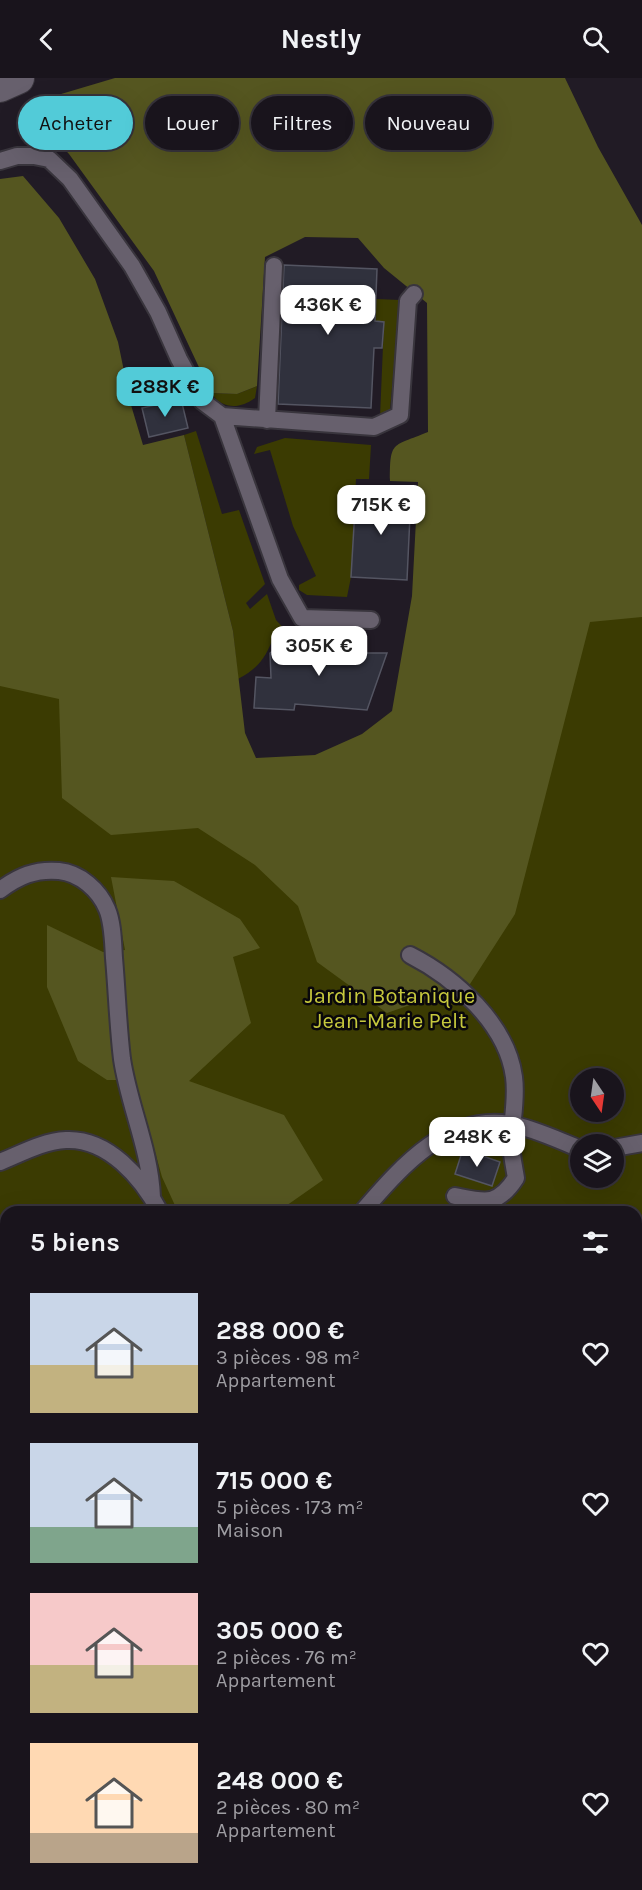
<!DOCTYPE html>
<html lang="fr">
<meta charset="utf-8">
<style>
:root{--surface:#19141c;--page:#221d25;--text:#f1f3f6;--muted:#9f9ea3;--line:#37333b;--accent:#52cbd8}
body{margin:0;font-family:Karla,sans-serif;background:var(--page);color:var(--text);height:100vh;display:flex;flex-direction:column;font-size:22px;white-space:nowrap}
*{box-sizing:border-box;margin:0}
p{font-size:20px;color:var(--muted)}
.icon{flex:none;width:33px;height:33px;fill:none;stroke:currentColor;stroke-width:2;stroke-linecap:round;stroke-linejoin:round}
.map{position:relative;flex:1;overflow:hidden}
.side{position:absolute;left:0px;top:1128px;width:642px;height:684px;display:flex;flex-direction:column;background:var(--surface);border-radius:18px 18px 0 0;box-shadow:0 6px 24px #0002,0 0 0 2px var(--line)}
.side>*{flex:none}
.top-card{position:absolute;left:18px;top:18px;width:606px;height:54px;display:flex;gap:12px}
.needle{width:39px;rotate:167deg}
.buttons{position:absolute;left:570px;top:990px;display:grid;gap:12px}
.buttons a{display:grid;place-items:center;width:54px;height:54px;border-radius:50%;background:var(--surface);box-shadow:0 6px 24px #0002,0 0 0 2px var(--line);font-size:30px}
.price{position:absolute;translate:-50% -51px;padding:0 14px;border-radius:12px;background:#fff;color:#222;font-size:20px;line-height:39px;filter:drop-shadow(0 2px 3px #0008)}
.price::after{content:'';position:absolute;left:50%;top:36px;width:18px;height:14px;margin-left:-9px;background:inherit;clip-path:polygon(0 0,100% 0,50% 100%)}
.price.active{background:var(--accent);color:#111}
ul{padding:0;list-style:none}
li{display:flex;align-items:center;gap:18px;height:150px;padding:0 30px}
li span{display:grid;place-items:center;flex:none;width:168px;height:120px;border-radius:0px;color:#555}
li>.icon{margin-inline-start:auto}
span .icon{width:72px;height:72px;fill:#fffc;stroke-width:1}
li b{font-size:26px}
h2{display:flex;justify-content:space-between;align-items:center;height:72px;padding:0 30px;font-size:26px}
.chip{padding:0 21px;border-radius:27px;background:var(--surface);box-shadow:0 6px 24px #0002,0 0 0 2px var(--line);font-size:21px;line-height:54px}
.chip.active{background:var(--accent);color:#111}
header{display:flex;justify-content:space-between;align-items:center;height:78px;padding:0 30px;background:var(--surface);font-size:27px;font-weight:700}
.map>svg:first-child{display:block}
</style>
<header><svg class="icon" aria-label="back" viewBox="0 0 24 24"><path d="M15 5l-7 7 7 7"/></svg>Nestly<svg class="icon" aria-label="search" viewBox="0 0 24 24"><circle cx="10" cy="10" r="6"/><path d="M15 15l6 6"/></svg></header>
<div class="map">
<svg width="642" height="1812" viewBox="0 0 642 1812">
<rect width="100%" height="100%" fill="#211b25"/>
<path fill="#3b3b02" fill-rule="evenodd" d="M0,116l222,616 331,-177 89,-40v1297h-642zM580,1000h34v34h-34zM580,1066h34v34h-34zM6,1134h630v672h-630z
M376,221l24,1 -10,110 -4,5 -6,2 4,-95 -9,-1z
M257,308l-2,12c-15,11 -32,12 -44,-5l26,1z
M196,353l26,83 17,-4 26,74 -19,19 4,6 17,-15 9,26 14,15 -16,1c-8,21 -15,32 -36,43l-5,-48 -49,-196z
M285,360l86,7 -2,34h-13l-5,98 -4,20 -40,-2 -8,-5v-5l17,-9 -23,-50 -23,-76 -16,4 3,-7z"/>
<path fill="#555620" d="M115,0h450l33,69 44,78v392l-52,5 -75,292 -45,70 -83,29 -70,-51 -19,-56 -43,-41 -57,-37 -87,7 -49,-37 -3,-99 -59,-13v-507l23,-3 36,42 36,61 23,63 13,63 12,40 41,-10 49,196 12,102 11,25 59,-3 47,-21 30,-23 20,-115 6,-114 -28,-1c0,-41 2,-34 38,-49l-1,-129 -43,-35 -26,-30 -53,-1 -40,20 -8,129 -20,8 -26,-1 -57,-122 -85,-117 -45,-49z
M111,799l63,4 66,38 20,29 -27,9 18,66 -62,58 95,34 39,65 -40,28 2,4h-107l-16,-35 -27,-97h-28l-29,-19 -31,-74v-62l56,27 22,-2z
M636,1456h6l-1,64 -5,-7z"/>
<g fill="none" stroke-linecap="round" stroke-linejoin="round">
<path stroke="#5c8cbc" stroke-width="8" d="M445,1812l3,-6"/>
</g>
<path fill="#30313d" stroke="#545562" stroke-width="1.5" d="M284,187l93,4 -2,52 9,1 -2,26h-8l-3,60 -93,-4z
M181,321l7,29 -39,9 -7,-29z
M356,413l55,3 -4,86 -56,-3z
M275,563l53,5 14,-4 14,11h31l-20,57 -72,-6 -1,6 -40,-2 2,-31 15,1 -1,-25 5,-4z
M463,1071l37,13 -8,24 -37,-12z"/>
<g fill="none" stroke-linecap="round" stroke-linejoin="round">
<defs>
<path id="service" d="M0,83l17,-5h17l15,3 21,20 62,87 26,46 21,47 23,42 20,15 58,163 22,39 69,2
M222,338l152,11 26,-12 8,-114 6,-7
M267,342l7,-154
M0,812c19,-14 35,-21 59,-19 21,2 40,19 48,38 6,14 6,34 7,49 3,34 4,68 8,101 7,47 28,90 30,138
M410,877c45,23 97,69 104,122 3,22 -2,43 -3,64 0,12 3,25 5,37 -19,29 -31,24 -61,18
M614,1070l28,-5
M0,1084c20,-8 43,-21 66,-22 42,-2 76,38 94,72
M362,1134c39,-45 86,-101 153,-87 22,5 44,15 65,24
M636,1181l6,-4
M636,1445h6
M636,1709l6,-10
M0,1721l6,-2
M636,1721l6,12
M341,1812l2,-6
M578,1812l3,-6"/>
<path id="minor" d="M0,8l18,-8"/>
</defs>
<use href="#service" stroke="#39353d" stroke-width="20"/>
<use href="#minor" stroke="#39353d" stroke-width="34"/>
<use href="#service" stroke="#67606d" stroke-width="16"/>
<use href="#minor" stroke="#67606d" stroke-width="32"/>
</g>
<g text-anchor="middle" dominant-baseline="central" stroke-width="5" stroke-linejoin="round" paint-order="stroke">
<g font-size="22" fill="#c6c83d" stroke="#09070b">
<text x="390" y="918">Jardin Botanique<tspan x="390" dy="25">Jean-Marie Pelt</tspan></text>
</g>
</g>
</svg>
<div class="buttons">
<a><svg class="needle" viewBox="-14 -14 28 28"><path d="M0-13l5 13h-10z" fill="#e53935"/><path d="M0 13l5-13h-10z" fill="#9f9ea3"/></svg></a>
<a><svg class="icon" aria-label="layers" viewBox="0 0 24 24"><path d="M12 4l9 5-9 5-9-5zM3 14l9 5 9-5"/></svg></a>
</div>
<b class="price" style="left:328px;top:258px">436K €</b>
<b class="price active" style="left:165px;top:340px">288K €</b>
<b class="price" style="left:381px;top:458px">715K €</b>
<b class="price" style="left:319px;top:599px">305K €</b>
<b class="price" style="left:477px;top:1090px">248K €</b>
<div class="top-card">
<a class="chip active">Acheter</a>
<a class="chip">Louer</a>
<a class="chip">Filtres</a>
<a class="chip">Nouveau</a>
</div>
<section class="side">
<h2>5 biens<svg class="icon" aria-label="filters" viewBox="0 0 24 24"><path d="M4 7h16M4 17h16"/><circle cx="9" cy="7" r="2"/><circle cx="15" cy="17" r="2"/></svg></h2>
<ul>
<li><span style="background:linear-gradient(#c9d6e8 60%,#c2b280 0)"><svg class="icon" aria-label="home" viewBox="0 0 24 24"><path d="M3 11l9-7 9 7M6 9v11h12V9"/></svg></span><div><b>288 000 €</b><p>3 pièces · 98 m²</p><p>Appartement</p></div><svg class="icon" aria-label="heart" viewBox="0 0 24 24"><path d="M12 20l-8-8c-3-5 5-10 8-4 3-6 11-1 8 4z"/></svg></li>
<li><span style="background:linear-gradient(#c9d6e8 70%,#7fa58c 0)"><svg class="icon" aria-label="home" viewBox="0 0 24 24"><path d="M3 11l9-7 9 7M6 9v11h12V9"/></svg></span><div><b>715 000 €</b><p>5 pièces · 173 m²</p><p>Maison</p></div><svg class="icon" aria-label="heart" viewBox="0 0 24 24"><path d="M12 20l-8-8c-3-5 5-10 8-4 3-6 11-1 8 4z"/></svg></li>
<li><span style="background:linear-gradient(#f6c9c9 60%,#c2b280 0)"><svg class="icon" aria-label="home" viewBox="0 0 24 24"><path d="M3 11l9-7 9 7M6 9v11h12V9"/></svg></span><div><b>305 000 €</b><p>2 pièces · 76 m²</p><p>Appartement</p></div><svg class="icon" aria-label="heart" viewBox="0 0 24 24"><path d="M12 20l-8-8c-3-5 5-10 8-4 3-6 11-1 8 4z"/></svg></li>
<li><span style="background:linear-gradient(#ffd9b3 75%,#b9a48a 0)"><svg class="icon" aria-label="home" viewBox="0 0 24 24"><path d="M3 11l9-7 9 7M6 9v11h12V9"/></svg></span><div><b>248 000 €</b><p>2 pièces · 80 m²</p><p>Appartement</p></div><svg class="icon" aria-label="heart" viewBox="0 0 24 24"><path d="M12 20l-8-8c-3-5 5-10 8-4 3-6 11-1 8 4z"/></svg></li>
</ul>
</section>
</div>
